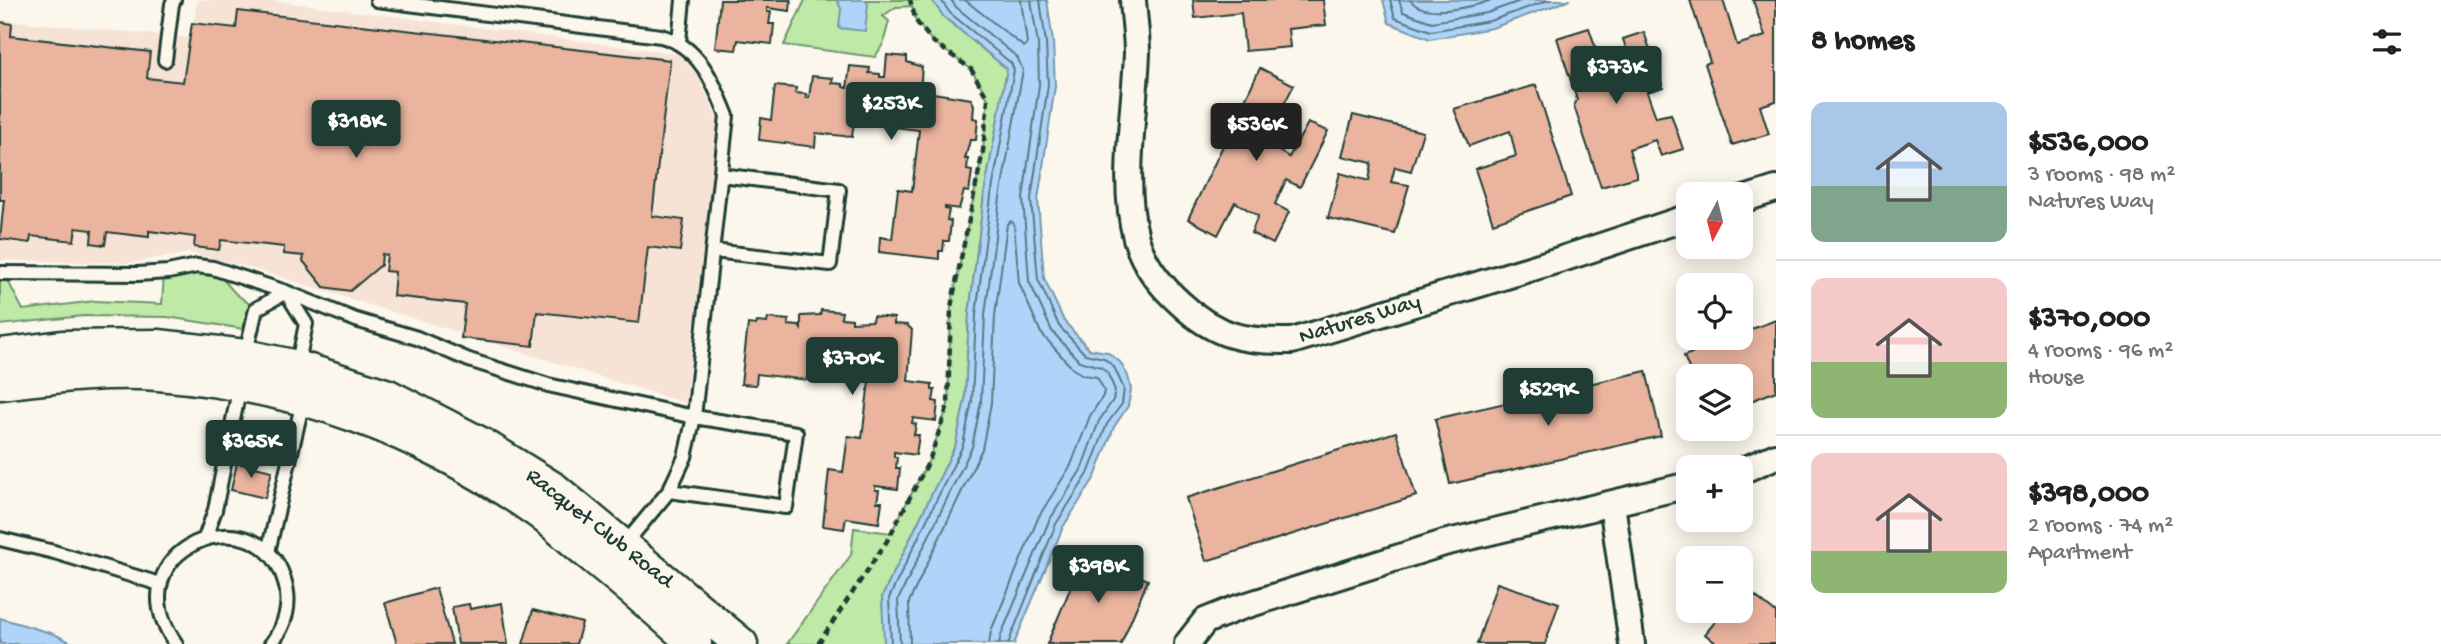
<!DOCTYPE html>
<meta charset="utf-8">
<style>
:root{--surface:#fff;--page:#f6f6f6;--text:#202124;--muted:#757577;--line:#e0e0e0;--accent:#1f3d34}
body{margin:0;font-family:"Gochi Hand",sans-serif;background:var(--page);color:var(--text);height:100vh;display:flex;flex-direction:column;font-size:26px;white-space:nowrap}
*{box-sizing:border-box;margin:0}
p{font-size:23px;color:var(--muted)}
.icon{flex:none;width:38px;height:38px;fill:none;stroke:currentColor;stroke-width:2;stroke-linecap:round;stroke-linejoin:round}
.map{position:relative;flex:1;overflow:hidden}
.drawer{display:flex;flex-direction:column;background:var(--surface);width:665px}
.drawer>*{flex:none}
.needle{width:46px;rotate:187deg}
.buttons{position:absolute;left:1676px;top:182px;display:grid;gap:14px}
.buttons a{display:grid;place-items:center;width:77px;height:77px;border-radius:14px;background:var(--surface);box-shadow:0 4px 18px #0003;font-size:35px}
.price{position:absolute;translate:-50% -60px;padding:0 16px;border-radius:7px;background:var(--accent);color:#fff;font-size:23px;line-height:46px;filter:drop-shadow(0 2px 4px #0008)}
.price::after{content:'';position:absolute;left:50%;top:42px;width:21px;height:16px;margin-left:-10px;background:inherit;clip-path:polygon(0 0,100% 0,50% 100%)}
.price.on{background:#222;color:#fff}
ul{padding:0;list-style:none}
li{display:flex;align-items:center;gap:21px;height:175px;padding:0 35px}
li+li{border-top:2px solid var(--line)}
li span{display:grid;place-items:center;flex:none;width:196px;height:140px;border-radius:14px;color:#555}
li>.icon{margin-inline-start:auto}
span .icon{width:84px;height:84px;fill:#fffc;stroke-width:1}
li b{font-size:30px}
h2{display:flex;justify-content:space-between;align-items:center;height:84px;padding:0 35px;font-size:30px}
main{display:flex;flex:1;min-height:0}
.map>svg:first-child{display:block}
</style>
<main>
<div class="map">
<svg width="1776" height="644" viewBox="0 0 1776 644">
<rect width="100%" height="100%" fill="#fbf7ec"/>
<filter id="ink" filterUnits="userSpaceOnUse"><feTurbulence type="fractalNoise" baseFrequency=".0143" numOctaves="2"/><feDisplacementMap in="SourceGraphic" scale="14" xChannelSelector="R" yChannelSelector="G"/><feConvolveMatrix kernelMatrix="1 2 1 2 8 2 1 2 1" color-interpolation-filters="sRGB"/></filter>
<g filter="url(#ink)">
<path fill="#f6e3d5" d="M197,0h72l410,54 20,24 19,43 -33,282 -441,-137 -55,-13 -60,10 -129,-3v-240l192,18z"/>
<path fill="#bee9a6" stroke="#6e936d" stroke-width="2" d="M805,0h127l12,17 63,52 -23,126 -15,119 -4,86 -9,44 -74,153 3,47h-98l64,-89 3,-27 37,5 38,-73 19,-55 3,-98 32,-156 5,-52 -17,-30 -39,-28 -16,-20 -4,-15 -16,1 -13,9 6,5 -6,23 -8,13 -91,-12z
M213,268l22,25 21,16 -5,21 -84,-13 -84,-1 -83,9v-47l6,-1 17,33 72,-9 67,3 2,-31z"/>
<path fill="#b0d4f9" stroke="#7698aa" stroke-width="2" d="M837,0h29l2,4 -3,27 -26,-3 2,-19z
M932,0h115l6,42 2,44 -17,114 6,78 20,43 25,28 18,3 13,10 8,14 3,13 -3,17 -14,21 -19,50 -32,50 -49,117h-129l-1,-3 -2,-44 74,-153 9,-44 4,-86 15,-119 23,-126 -63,-52z
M1383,0h187l-78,28 -62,11 -41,-16z
M0,618l54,16 20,10h-74z"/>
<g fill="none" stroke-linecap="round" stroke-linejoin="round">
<path stroke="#597983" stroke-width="2" d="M965,0l59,47 3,-4 -6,-43
M1390,0l5,18 36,13 59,-10 59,-21
M1399,0l4,12 29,10 55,-9 36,-13
M1410,0c14,19 62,7 82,0
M891,644l-2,-46 74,-153 9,-44 4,-86 15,-119 23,-126 -3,-7 -61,-50 -9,-13
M900,644l-2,-44 74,-153 9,-45 4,-87 15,-117 23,-128 -6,-13 -61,-50 -5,-7
M910,644l-1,-42 73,-153 9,-46 4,-87 12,-92 4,-3 3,3 5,59 22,50 32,36 10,6 14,2 7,13 -1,6 -13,20 -19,49 -32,51 -48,115 -2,13
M999,644l2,-9 48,-114 32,-51 18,-49 14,-21 2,-10 -8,-18 -6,-5 -22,-6 -27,-30 -23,-50 -6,-83 16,-113 -1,-41 -7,-44
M1008,644l48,-120 32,-50 19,-50 15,-20 2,-15 -10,-22 -10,-9 -19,-4 -26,-28 -21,-47 -7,-80 17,-114 -2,-42 -6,-43"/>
</g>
<path fill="#eab49e" stroke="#1f3d34" stroke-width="2" d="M720,0h71l-1,11 -23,-3v4h4l-2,12h5l-2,20 -34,-4 -2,10 -21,-2z
M1193,0h130l3,25 -38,4 2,18 -45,4 -4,-38 -46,5z
M1690,0h33l14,45 28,-9 -12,-36h23v101l-16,5 9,28 -37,11 -27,-81 5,-2z
M238,11l432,49 -18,156 32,4 -4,31 -32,-4 -9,76 -102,-11 -4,34 -72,-8 4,-34 -72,-8 2,-24 -10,-1 2,-16 -5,-1 -1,11 -31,26 -26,-4 -21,-26 1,-5 -20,-2v-7l-63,-7 -2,10 -25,-3 1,-10 -46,-6v6l-42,-5 -2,13 -14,-2 1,-13 -16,-2 -2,13 -43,-5 -1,7 -30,-4 4,-39h-4v-178l12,2 -1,12 139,16 -3,26 36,4 9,-59 44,5z
M1589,28l20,59 27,-8 -13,-40 21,-7 19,55 -16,5 9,25 15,-3 12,35 -22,7 -6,-16 -26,9 8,28 -36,10 -27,-81 3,-6 -20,-62z
M887,55l20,2v5l15,5 -2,24 51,8 3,6 -1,13 5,1 -2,21h-6l-5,19h3l-1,11 5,1 -3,21 -5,-1 -5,18 -14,-2v2l4,1 -2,10 4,1 -2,20h-5l-1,10h-4v8l-60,-7 1,-15 12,2 6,-50 14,2 7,-61 -65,-8 -2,15 -36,-4 -1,14 -56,-7 2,-22 10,2 4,-34 21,2 -1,5 11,1v4h3l3,-22 21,2 -1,5 11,1v3l4,1 3,-22 20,2 -1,5 11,1v3h5z
M1260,68l34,17 -30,57 25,15 19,-34 20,8 -28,56 -14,-7 -11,24 14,8 -16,32 -22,-11 7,-17 -23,-14 -17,33 -30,-16z
M1536,85l35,111 -78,27 -18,-54 41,-13 -6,-25 -41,15 -15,-37z
M1353,115l70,17 -12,39 -16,-4 -4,15 18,3 -14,49 -67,-16 12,-45 29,8 3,-18 -30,-7z
M821,310l21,2 -1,6 11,1v3l20,-1 1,-5 21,2v6l13,1 5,5 -4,51 24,3v6h3l-2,11 5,1 -2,19 -23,-3 -1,5 4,1 -2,11h5l-3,20 -22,-3v5h3l-1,11h4l-2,21 -23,-3v4h4l-2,12h5l-3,21 -33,-5 -2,11 -21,-3 6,-56 14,2 5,-36 14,2 8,-65 -61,-7 -2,14 -50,-6 -1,11 -15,-1 7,-60 8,1 1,-3 10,1 1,-5 21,2 -1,5 11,1 2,3v-13l19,-1z
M1776,320v71l-35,14v-29h-49l-8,-20 46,-18h11v-5z
M1646,371l15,65 -211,48 -15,-65z
M1396,432l20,64 -210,65 -20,-63z
M237,463l35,8 -7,27 -34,-8z
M1085,553l63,27 -27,64h-74z
M1497,583l62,20 -14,41h-68z
M1744,587l32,26v31h-59l-12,-10 19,-23h17v-21z
M436,588l16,56h-55l-12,-41z
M502,603l6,41h-50l-6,-37 17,-3 1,5z
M533,610l49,13 -6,21h-53z"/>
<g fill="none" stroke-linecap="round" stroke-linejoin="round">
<defs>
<path id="service" d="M377,0l284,36c38,10 53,47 66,80l-33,301 -9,40 -16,34 -45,54
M679,42l4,-42
M165,60l7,-56 2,-4
M713,251l117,13 9,-74 -118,-15
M0,273l138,1 30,-2 29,-6 16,2 73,24 70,28 61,18 52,22 79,25 146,32 102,16 -10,74 -117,-16
M245,357l11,-48 30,-17 20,32 -9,43
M205,538l10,-28 25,-125
M0,539l54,13 106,32
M268,552l35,-151
M176,644c-66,-94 80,-153 108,-65 8,25 2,45 -13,65"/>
<path id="minor" d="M1133,0c1,17 4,36 4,53 -2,57 -16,130 -1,185 7,26 25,48 44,65 36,34 65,39 112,38l270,-82 127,-42
M1741,200l35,-11
M1741,471l35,-15
M1612,504l20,140
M1187,644l18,-23 30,-12 209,-66 245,-58"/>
<path id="tertiary" d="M0,355l62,-8 96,-1 87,10 52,11 91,29 95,49 71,44 187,155
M0,383c52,-6 106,-13 158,-9 141,11 264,56 379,137 17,12 33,27 49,40 37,30 73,61 109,93"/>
</defs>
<use href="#service" stroke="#1f3d34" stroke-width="18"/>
<use href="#minor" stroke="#1f3d34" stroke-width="30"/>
<use href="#tertiary" stroke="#1f3d34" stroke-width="37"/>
<path stroke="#1f3d34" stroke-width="4.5" stroke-dasharray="7 5" stroke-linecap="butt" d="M818,644l69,-103 42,-80 19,-56 3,-98 32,-156 5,-52 -17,-30 -39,-28 -16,-20 -6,-21"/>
<use href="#service" stroke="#fbf7ec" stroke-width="12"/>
<use href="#minor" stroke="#fbf7ec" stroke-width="24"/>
<use href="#tertiary" stroke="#fbf7ec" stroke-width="32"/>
</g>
</g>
<g text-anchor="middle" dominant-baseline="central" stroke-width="5" stroke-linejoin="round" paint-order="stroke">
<g font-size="23" fill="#1f3d34" stroke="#fbf7ec">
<text transform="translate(1360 320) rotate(-17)">Natures Way</text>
<text transform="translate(599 529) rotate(38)">Racquet Club Road</text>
</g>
</g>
</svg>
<div class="buttons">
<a><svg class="needle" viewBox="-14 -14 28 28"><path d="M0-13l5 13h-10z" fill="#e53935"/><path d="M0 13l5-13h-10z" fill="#757577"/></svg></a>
<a><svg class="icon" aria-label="locate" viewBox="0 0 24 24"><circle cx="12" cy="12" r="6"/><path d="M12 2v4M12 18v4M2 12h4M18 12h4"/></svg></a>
<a><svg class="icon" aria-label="layers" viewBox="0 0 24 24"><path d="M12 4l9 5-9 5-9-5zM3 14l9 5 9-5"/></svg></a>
<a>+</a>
<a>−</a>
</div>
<b class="price" style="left:1616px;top:106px">$373K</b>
<b class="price" style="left:891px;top:142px">$253K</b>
<b class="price" style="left:356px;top:160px">$318K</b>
<b class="price on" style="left:1256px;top:163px">$536K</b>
<b class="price" style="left:852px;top:397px">$370K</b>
<b class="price" style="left:1548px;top:428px">$529K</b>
<b class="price" style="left:251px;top:480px">$365K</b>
<b class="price" style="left:1098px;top:605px">$398K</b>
</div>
<section class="drawer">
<h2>8 homes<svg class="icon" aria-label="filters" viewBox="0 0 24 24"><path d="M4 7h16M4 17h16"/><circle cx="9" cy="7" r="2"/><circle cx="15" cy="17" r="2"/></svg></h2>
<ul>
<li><span style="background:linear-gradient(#a9c7e8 60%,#7fa58c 0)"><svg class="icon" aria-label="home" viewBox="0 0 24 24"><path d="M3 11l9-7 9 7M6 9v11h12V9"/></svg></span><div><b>$536,000</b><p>3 rooms · 98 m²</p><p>Natures Way</p></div></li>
<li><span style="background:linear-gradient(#f6c9c9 60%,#8fb573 0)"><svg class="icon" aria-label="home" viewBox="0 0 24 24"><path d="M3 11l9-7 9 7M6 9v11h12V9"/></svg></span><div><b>$370,000</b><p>4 rooms · 96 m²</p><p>House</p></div></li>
<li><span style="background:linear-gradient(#f6c9c9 70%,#8fb573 0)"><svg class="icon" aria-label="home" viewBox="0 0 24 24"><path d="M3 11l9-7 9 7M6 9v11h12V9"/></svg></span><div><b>$398,000</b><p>2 rooms · 74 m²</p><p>Apartment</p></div></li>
</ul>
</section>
</main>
